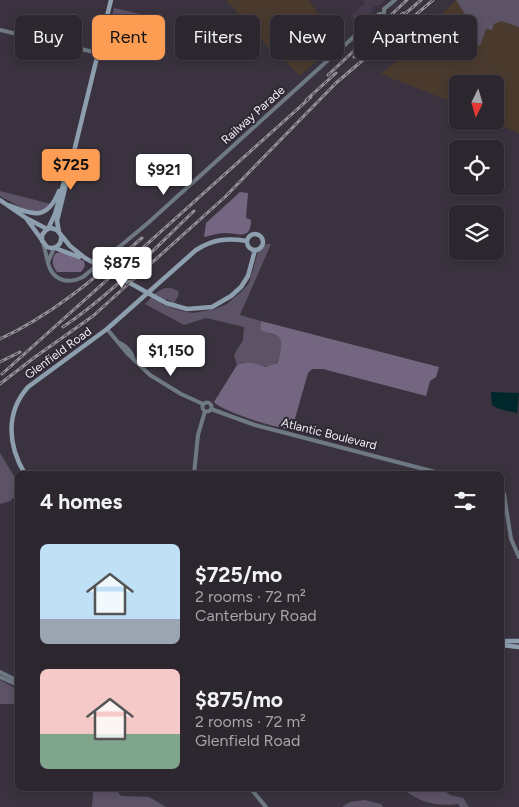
<!DOCTYPE html>
<meta charset="utf-8">
<style>
:root{--surface:#2c262f;--page:#38323b;--text:#f1f3f6;--muted:#a6a5aa;--line:#48434b;--accent:#fd9d54}
body{margin:0;font-family:Figtree,sans-serif;background:var(--page);color:var(--text);height:100vh;display:flex;flex-direction:column;font-size:19px;white-space:nowrap}
*{box-sizing:border-box;margin:0}
p{font-size:16px;color:var(--muted)}
.icon{flex:none;width:28px;height:28px;fill:none;stroke:currentColor;stroke-width:2;stroke-linecap:round;stroke-linejoin:round}
.map{position:relative;flex:1;overflow:hidden}
.drawer{position:absolute;left:15px;top:471px;width:489px;height:320px;display:flex;flex-direction:column;background:var(--surface);border-radius:8px;box-shadow:0 2px 8px #0003,0 0 0 1px var(--line)}
.drawer>*{flex:none}
.top-card{position:absolute;left:15px;top:15px;width:490px;height:45px;display:flex;gap:10px}
.needle{width:32px;rotate:185deg}
.fabs{position:absolute;left:449px;top:75px;display:grid;gap:10px}
.fabs a{display:grid;place-items:center;width:55px;height:55px;border-radius:8px;background:var(--surface);box-shadow:0 2px 8px #0003,0 0 0 1px var(--line);font-size:25px}
.price{position:absolute;translate:-50% -42px;padding:0 11px;border-radius:5px;background:#fff;color:#222;font-size:16px;line-height:32px;filter:drop-shadow(0 1px 2px #0008)}
.price::after{content:'';position:absolute;left:50%;top:30px;width:15px;height:11px;margin-left:-8px;background:inherit;clip-path:polygon(0 0,100% 0,50% 100%)}
.price.on{background:var(--accent);color:#111}
ul{padding:0;list-style:none}
li{display:flex;align-items:center;gap:15px;height:125px;padding:0 25px}
li span{display:grid;place-items:center;flex:none;width:140px;height:100px;border-radius:8px;color:#555}
li>.icon{margin-inline-start:auto}
span .icon{width:60px;height:60px;fill:#fffc;stroke-width:1}
li b{font-size:21px}
h2{display:flex;justify-content:space-between;align-items:center;height:60px;padding:0 25px;font-size:21px}
.tag{padding:0 18px;border-radius:8px;background:var(--surface);box-shadow:0 2px 8px #0003,0 0 0 1px var(--line);font-size:18px;line-height:45px}
.tag.on{background:var(--accent);color:#111}
.map>svg:first-child{display:block}
</style>
<div class="map">
<svg width="519" height="807" viewBox="0 0 519 807">
<rect width="100%" height="100%" fill="#3a333f"/>
<path fill="#453b4c" d="M363,0h23l-14,8 1,3 -14,13 -8,-9 14,-12z"/>
<path fill="#4a3a2e" d="M226,0h83l10,15 -4,13 17,19 -32,29 -20,-20 -2,2z
M456,0h63v133l-31,-12h7v-37h-37l-1,20 -76,-30 38,-32 5,-7 4,-8z"/>
<path fill="#5d5366" d="M456,0h63v27l-18,-6 -7,3 -2,6 -6,-1 -6,17 -4,-4 -13,-31z
M114,8l39,9 -4,9 -39,32h-9z
M0,191l51,13 -10,8h-12l-29,-16z
M266,244h5l-31,71 21,6 -1,9 20,7c2,6 1,10 0,16 -3,21 -23,12 -37,9l-6,3 -3,-10 9,-15 1,-13 -38,-9 -22,7 -39,-21c10,-10 19,-23 34,-12l-1,4 -4,7 -7,-4 -6,5 21,7 11,2 22,-4 12,-5 15,-13 7,-8 9,-31z
M0,453l17,28v14l-7,6 -10,3z
M0,680l17,9v15h-17z
M91,789h25l5,7 28,1 17,10h-74l1,-13z
M402,789h41l7,6 13,3 6,9h-9l-2,-3c-25,3 -36,-2 -56,-15z
M364,800l17,4 2,3h-40v-1l7,-4z"/>
<path fill="#746681" d="M240,192l8,1 -2,25 5,2c0,22 -14,12 -27,13 -7,0 -14,3 -20,4l2,-14z
M62,252l22,9 1,5 -4,6h-24c-5,-6 -6,-13 -1,-19z
M261,321l178,46 -3,10 -6,4 -4,15 -103,-27h-11l-4,4 -16,56c-12,1 -71,-18 -78,-27l23,-37c11,-6 19,0 29,2l11,-4c3,-6 3,-11 4,-17 2,-14 -12,-11 -21,-16z"/>
<path fill="#00272c" d="M491,392l28,1 -2,20 -18,-4 -7,-4z"/>
<g fill="none" stroke-linecap="round" stroke-linejoin="round">
<path stroke="#6e7983" stroke-width="4" d="M384,9l11,-9
M0,30l98,23
M43,243c5,14 3,32 20,37 8,2 13,0 20,-3l65,-54 231,-209h5v-5
M48,262l6,-14
M107,329l20,24 23,22 31,19 22,10
M120,343c5,2 12,9 13,15
M202.5 407a4.5 4.5 0 1 1 9 0a4.5 4.5 0 1 1-9 0Z
M211,409l44,16 188,49
M194,474l4,-39 7,-24
M501,489l3,5 7,45 8,18
M0,672l18,9
M0,677l18,8
M251,789l15,18"/>
<path stroke="#8d9fae" stroke-width="4.5" d="M0,200l26,18 21,11
M8,205c26,10 39,16 51,-14
M26,218l21,29c8,3 15,-2 14,-11
M48,229l7,-15 12,-43
M59,232l-2,-11 54,-221
M247 242a8 8 0 1 1 16 0a8 8 0 1 1-16 0Z
M42,241v-6l4,-5 5,-2 6,2 13,16 15,12 81,45 21,6 25,-2 19,-11 10,-9 7,-11 7,-26
M55,248l24,9
M25,474c-17,-28 -20,-61 3,-87l79,-58 89,-79c17,-11 31,-12 51,-9
M501,641h18
M501,645l18,2"/>
<defs>
<path id="rail" d="M390,16l17,-16
M399,19l22,-19
M354,57l49,-44
M328,75l29,-27
M306,100l30,-27
M63,327c49,-33 89,-76 131,-116
M0,339c54,-25 97,-63 142,-101
M0,362l20,-10
M2,374l309,-277
M0,384l35,-27 58,-41 33,-30 99,-89 111,-114 97,-83"/>
</defs>
<use href="#rail" stroke="#96909a" stroke-width="3"/>
<use href="#rail" stroke="#2f2935" stroke-width="1" stroke-dasharray="4" stroke-linecap="butt"/>
</g>
<g text-anchor="middle" dominant-baseline="central" stroke-width="4" stroke-linejoin="round" paint-order="stroke">
<g font-size="12" fill="#f1edf5" stroke="#2f2935">
<text transform="translate(253 115) rotate(-42)">Railway Parade</text>
<text transform="translate(58 353) rotate(-36)">Glenfield Road</text>
<text transform="translate(329 434) rotate(14)">Atlantic Boulevard</text>
</g>
</g>
</svg>
<div class="fabs">
<a><svg class="needle" viewBox="-14 -14 28 28"><path d="M0-13l5 13h-10z" fill="#e53935"/><path d="M0 13l5-13h-10z" fill="#a6a5aa"/></svg></a>
<a><svg class="icon" aria-label="locate" viewBox="0 0 24 24"><circle cx="12" cy="12" r="6"/><path d="M12 2v4M12 18v4M2 12h4M18 12h4"/></svg></a>
<a><svg class="icon" aria-label="layers" viewBox="0 0 24 24"><path d="M12 4l9 5-9 5-9-5zM3 14l9 5 9-5"/></svg></a>
</div>
<b class="price on" style="left:71px;top:191px">$725</b>
<b class="price" style="left:164px;top:196px">$921</b>
<b class="price" style="left:122px;top:289px">$875</b>
<b class="price" style="left:171px;top:377px">$1,150</b>
<div class="top-card">
<a class="tag">Buy</a>
<a class="tag on">Rent</a>
<a class="tag">Filters</a>
<a class="tag">New</a>
<a class="tag">Apartment</a>
</div>
<section class="drawer">
<h2>4 homes<svg class="icon" aria-label="filters" viewBox="0 0 24 24"><path d="M4 7h16M4 17h16"/><circle cx="9" cy="7" r="2"/><circle cx="15" cy="17" r="2"/></svg></h2>
<ul>
<li><span style="background:linear-gradient(#bfe0f5 75%,#9aa5b1 0)"><svg class="icon" aria-label="home" viewBox="0 0 24 24"><path d="M3 11l9-7 9 7M6 9v11h12V9"/></svg></span><div><b>$725/mo</b><p>2 rooms · 72 m²</p><p>Canterbury Road</p></div></li>
<li><span style="background:linear-gradient(#f6c9c9 65%,#7fa58c 0)"><svg class="icon" aria-label="home" viewBox="0 0 24 24"><path d="M3 11l9-7 9 7M6 9v11h12V9"/></svg></span><div><b>$875/mo</b><p>2 rooms · 72 m²</p><p>Glenfield Road</p></div></li>
</ul>
</section>
</div>
